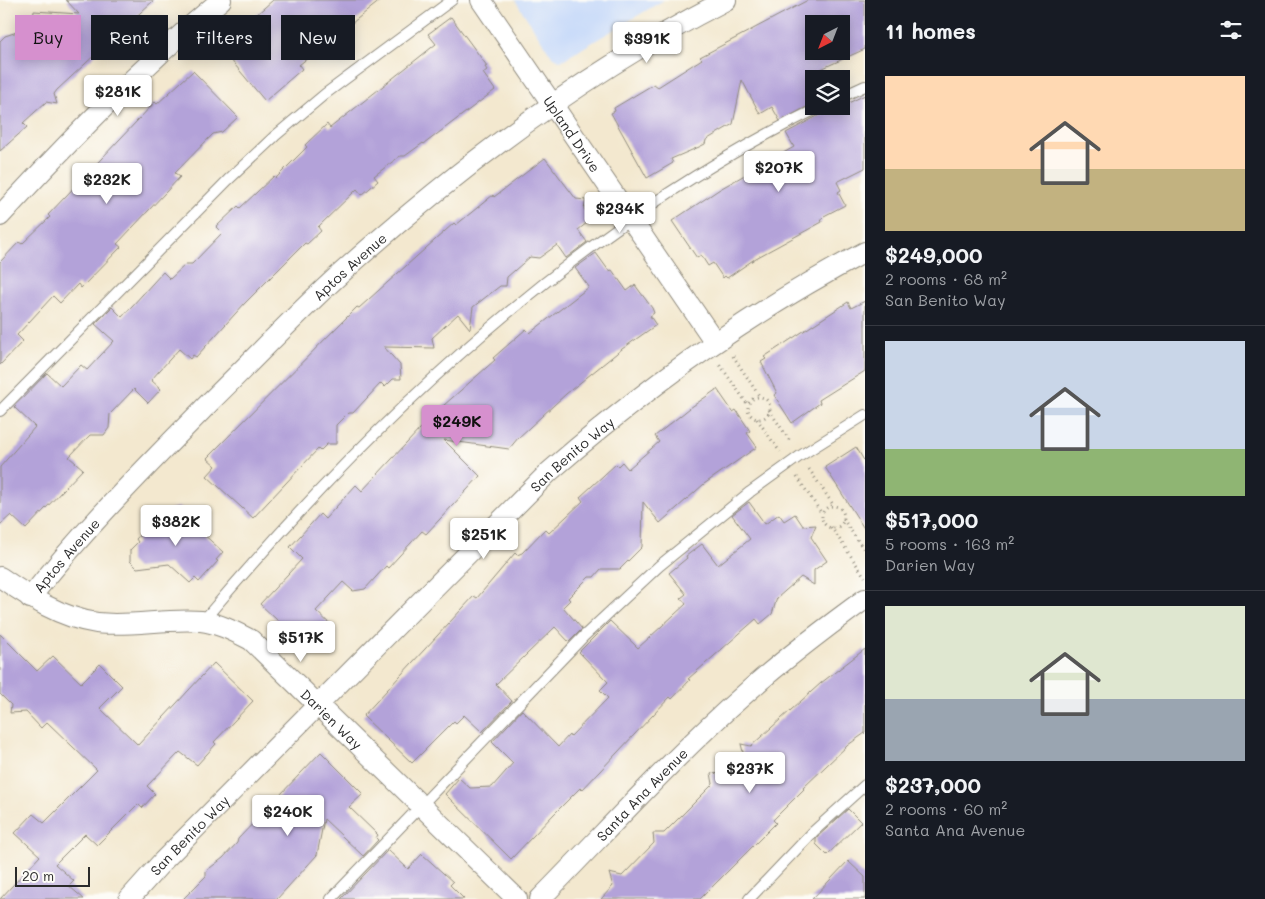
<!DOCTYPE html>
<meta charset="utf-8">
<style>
:root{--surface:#171b24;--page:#20242c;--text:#f1f3f6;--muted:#9ea1a6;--line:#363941;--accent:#d690ce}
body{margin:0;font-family:Mali,sans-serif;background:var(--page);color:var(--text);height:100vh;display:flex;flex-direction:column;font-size:19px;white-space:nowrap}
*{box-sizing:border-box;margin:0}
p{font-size:16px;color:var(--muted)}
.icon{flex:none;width:28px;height:28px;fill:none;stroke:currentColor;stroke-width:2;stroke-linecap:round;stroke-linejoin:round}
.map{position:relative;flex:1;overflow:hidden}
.side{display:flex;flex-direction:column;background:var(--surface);width:400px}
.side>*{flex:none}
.hud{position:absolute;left:15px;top:15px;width:475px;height:45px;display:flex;gap:10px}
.needle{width:32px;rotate:222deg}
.tools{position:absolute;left:805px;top:15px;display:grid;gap:10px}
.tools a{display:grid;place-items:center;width:45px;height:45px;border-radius:0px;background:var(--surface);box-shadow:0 2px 12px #0003;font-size:25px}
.scale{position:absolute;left:15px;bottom:12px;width:75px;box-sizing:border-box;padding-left:5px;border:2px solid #2b2b2b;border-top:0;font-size:14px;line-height:18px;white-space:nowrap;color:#2b2b2b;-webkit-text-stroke:4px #fdfcf7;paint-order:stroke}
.price{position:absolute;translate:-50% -42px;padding:0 11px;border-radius:5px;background:#fff;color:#222;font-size:16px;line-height:32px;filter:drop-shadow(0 1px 2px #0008)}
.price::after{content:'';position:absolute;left:50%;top:30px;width:15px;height:11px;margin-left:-8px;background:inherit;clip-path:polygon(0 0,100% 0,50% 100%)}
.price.active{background:var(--accent);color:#111}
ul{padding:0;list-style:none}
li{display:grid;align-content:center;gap:10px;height:265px;padding:0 20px}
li+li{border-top:1px solid var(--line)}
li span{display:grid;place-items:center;height:155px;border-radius:0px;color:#555}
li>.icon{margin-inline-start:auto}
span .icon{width:90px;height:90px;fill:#fffc;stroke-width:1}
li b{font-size:21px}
h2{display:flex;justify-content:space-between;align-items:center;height:60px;padding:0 20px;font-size:21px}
.chip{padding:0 18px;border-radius:0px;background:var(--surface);box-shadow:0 2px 12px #0003;font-size:18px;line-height:45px}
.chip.active{background:var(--accent);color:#111}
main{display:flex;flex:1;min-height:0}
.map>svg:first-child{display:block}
</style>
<main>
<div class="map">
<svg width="865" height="899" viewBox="0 0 865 899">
<rect width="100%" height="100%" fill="#fdfcf7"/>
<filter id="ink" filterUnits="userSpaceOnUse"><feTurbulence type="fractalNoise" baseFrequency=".02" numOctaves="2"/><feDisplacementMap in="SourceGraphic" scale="10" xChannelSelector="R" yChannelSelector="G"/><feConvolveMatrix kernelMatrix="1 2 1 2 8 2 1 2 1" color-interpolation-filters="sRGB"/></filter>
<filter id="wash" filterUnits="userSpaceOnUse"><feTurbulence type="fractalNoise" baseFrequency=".0096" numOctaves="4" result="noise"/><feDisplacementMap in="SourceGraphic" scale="20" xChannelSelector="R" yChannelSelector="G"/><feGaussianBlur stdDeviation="1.12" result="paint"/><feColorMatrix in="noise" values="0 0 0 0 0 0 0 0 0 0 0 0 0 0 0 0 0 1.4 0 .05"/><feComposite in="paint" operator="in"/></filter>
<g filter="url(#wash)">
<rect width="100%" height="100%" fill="#f3e8cf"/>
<path fill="#cadcf9" d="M515,0h149l-103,61 -10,-6z"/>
<g id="blocks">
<path fill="#b3a2d9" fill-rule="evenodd" d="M66,0h88l-97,90 -3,4 3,10 -11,-2 -23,21 4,4 -27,24v-110l5,-5 18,-6 10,-10 1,-9 45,3z
M273,0h108l-82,65 3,4 -37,32 -45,-54z
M808,0h57v49l-44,20 5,10h-12v24l-34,18 -8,-14 -12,7 -18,-34 -9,44 -27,16 -1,4 -6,3 -28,12 2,4 -26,15 -36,-65 4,-2 -1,-3 40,-24 4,3 44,-28 -2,-2zM814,24h27v27h-27z
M451,17l36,49 -2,1 2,3 -4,3 12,17 -71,54 -1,-1 -18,13h-5l-26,20 4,5 -16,14 -5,-6 -39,38 3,4 -14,13 -2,-1 -60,60 -49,54 -3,-2 -3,4 -11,-10 -28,31 10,9 -13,14 -14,-14 -24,25 -1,14 -5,7h-14l-21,22 14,12 -57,60 -15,-14 -11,10v-58l35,-40 -21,-20 33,-34 14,13 20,-21 6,5 27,-29 -19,-17 17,-17 10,10 41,-45 7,7 16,-15h6l30,-31 -6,-6 22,-21 2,2 34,-32 2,2 31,-31 -2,-2 22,-21 3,4 106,-84 -8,-10z
M193,71l45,46 -16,15 -9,2 -38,39 5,4 -63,67 4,3 -40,41 -3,-4 -18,19 -7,-7 -36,39 6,6 -23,24v-103l19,-20 3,2 28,-27 -2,-2 107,-113 2,2z
M865,95v73l-28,14 4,8 -3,2 7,13 -21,11 -3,3 1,3 -66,36 -29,20 -2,-2 -2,2 -10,-15 -5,3 -7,-11 -4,3 -25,-37 48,-32 74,-42 -8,-14 39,-21 4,-6 11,1z
M545,158l31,41 10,1 -2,9 8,10 -14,11 9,12 -21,16 -9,-13 -18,13 -9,-1 -23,20 -1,9h-6l-27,21 -3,22 -12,-15 -26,24 2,10 -50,-1 16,18 1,14h-8l-8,8 -4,-4 -28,30h-5l-12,12v19h-9l-7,7 -2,-2 -65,69 -46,-42 9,-10 -9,-8 150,-151 2,1 95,-85 2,2 37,-30 1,2z
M596,253l13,18 3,-1 15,21 8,-6 17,23 2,5 -4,3 6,9 -34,24 -56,45 -48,44 -9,11 -65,-9 36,36 -54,58 -4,-3 -34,37 -2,-2 -21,23 -12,2 -10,-9 -27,29 15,14 -17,18 -15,-14 -6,6 -33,-31 42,-45 -12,-12 30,-33 5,5 31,-34 6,6 73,-78 60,-53 -2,-2 33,-29 4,4 59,-46 -14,-19z
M865,301v70l-46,29 1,3 -28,20 -18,-28 3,-2 -16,-31 5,-3 -2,-2 84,-55 3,6z
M717,389l16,23 3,-2 14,21 -3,2 10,14 -53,37 -44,39 -17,-21 -1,45 -22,22h-19l-7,8h-5l-21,21 2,2 -7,7 19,22 -13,13 -14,-15 -59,57 16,17 -30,31 -18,-17 -8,8 -2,-2 -42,42 -49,-47 111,-120 3,2 38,-45 2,2 5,-2 23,-24 4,4 34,-32 -3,-4 36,-33 2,2 4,-4 6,7 31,-27 -4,-6 35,-28z
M856,447l9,15v68l-40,-63z
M749,502l16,22 14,-10 5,7 11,-7 8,12 13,-1 -5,12 16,24 -13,9v15l-13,-8 -24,21 -5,16 -12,10 -4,-5 -68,60 2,1 -18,19 -2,-2 -88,93 -2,-2 -26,26 -43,45 -66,-65 14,-16 11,10 22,-1 21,-24 -21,-21 30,-32 36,37 11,-12 1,2 38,-39 -8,-8 8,-8 -29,-30 31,-31 28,27 48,-44 -5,-6 5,-4 -17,-21 18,-15 -1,-2 16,-12 16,21 32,-26 -18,-24z
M180,507l10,9 -1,5 34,31 -7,8 2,1 -19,21 -4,-4 -5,5 -21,-19 -32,4 -7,-7v-11l8,-8 -2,-3 13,-14 4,3 18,-19z
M0,634l37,37 16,-15 28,27 19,-19 22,22 -22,22 38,37 76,-82 39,38 -39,41 2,2 -19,21 -17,-13 -33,34 8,8 -13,14 -4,-4 -41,41 -12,-11 -30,30 19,17 -5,5 15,13h-84l40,-43 -25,-23 18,-19 11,9 53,-53 -50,-48 -6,6 -15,-16 -16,1 1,-8 -11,-11z
M865,649v84l-17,12 -45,43 1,1 -31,31 3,3 -76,76h-99l12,-13 -4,-13 13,3 32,-33 -1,-10h11l49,-49 -2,-11 10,1 22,-22 -2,-8 10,2 70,-63z
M321,752l42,42 -14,13 29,28 -2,3 2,2 -15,16 -39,-37 -7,36 -40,44h-94l23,-23v-5l17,-13 14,-15 1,-4z
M848,809l13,13 -34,33 -11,-11v-6z
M388,850l20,19 14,-15 31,28 -3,3 14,14h-123z
M848,861l17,16v22h-53z"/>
</g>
</g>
<g filter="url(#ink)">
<use href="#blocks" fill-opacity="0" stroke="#8f8a7d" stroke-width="1"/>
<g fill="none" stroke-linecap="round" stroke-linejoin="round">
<defs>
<path id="service" d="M841,97l24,-11
M0,411l228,-231 47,-44 50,-42 127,-94
M203,621c170,-202 379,-399 619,-515
M331,899l253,-263 75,-70 91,-74 50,-36 65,-41
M749,899l65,-68 51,-46"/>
<g id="minor">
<path id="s1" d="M481,0l234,342"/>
<path d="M0,216c70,-76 141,-149 221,-216"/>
<path id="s2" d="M0,577c29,20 61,41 97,46 34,4 69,-5 104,-2 17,2 34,11 50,19l266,259"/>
<path id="s3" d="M30,598c56,-71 119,-134 182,-198 42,-41 82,-84 126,-124 117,-106 247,-204 388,-276"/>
<path id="s4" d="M129,899l34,-38 386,-389c97,-85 202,-160 316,-220"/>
<path id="s5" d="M540,899c68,-69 133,-142 206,-206 38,-34 78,-64 119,-94"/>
</g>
</defs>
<use href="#service" stroke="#8f8a7d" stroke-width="12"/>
<use href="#minor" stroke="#8f8a7d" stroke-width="22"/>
<path stroke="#8f8a7d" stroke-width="3" stroke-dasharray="1 4" stroke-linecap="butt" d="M733,356l27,41
M720,365l28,40
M748 408a11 11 0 1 1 22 0a11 11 0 1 1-22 0Z
M769,410l21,31
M757,419l23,33
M809,469l25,37
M797,477l25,37
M822 517a11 11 0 1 1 22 0a11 11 0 1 1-22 0Z
M843,519l22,32
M831,527l34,50"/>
<use href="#service" stroke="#fff" stroke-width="10"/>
<use href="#minor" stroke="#fff" stroke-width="20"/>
</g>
</g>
<g text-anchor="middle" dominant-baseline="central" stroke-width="4" stroke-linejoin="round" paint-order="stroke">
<g font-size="14" fill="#2b2b2b" stroke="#fdfcf7">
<text stroke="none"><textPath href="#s1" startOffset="162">Upland Drive</textPath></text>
<text stroke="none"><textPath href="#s3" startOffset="461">Aptos Avenue</textPath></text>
<text stroke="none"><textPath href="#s4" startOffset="628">San Benito Way</textPath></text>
<text stroke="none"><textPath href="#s3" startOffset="56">Aptos Avenue</textPath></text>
<text stroke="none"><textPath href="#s2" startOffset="379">Darien Way</textPath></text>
<text stroke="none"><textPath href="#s5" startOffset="146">Santa Ana Avenue</textPath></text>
<text stroke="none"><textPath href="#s4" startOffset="88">San Benito Way</textPath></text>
</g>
</g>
</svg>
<div class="tools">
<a><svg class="needle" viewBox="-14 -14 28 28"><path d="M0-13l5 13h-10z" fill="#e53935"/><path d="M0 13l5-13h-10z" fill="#9ea1a6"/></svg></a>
<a><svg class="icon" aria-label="layers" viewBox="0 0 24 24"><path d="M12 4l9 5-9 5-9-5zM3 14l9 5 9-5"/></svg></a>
</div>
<div class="scale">20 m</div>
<b class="price" style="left:647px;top:64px">$391K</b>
<b class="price" style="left:118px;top:117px">$281K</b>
<b class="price" style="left:779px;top:193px">$207K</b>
<b class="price" style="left:107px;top:205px">$232K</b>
<b class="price" style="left:620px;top:234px">$234K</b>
<b class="price active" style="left:457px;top:447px">$249K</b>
<b class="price" style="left:176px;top:547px">$382K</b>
<b class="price" style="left:484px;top:560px">$251K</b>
<b class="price" style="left:301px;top:663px">$517K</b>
<b class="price" style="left:750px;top:794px">$237K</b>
<b class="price" style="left:288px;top:837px">$240K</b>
<div class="hud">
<a class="chip active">Buy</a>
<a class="chip">Rent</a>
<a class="chip">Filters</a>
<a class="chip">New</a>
</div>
</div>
<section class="side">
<h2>11 homes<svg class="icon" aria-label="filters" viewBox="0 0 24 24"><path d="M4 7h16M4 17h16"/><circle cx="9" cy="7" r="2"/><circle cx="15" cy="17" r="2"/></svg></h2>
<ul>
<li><span style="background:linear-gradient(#ffd9b3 60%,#c2b280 0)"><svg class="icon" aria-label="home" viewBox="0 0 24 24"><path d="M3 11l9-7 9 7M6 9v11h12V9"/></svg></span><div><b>$249,000</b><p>2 rooms · 68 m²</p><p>San Benito Way</p></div></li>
<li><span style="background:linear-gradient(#c9d6e8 70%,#8fb573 0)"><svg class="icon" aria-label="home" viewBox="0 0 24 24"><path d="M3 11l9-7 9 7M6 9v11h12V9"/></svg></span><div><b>$517,000</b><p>5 rooms · 163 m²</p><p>Darien Way</p></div></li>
<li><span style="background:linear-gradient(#dfe7d0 60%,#9aa5b1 0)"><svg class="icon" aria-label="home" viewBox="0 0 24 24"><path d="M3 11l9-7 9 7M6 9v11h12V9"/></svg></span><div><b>$237,000</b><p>2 rooms · 60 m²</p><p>Santa Ana Avenue</p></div></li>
</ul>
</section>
</main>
